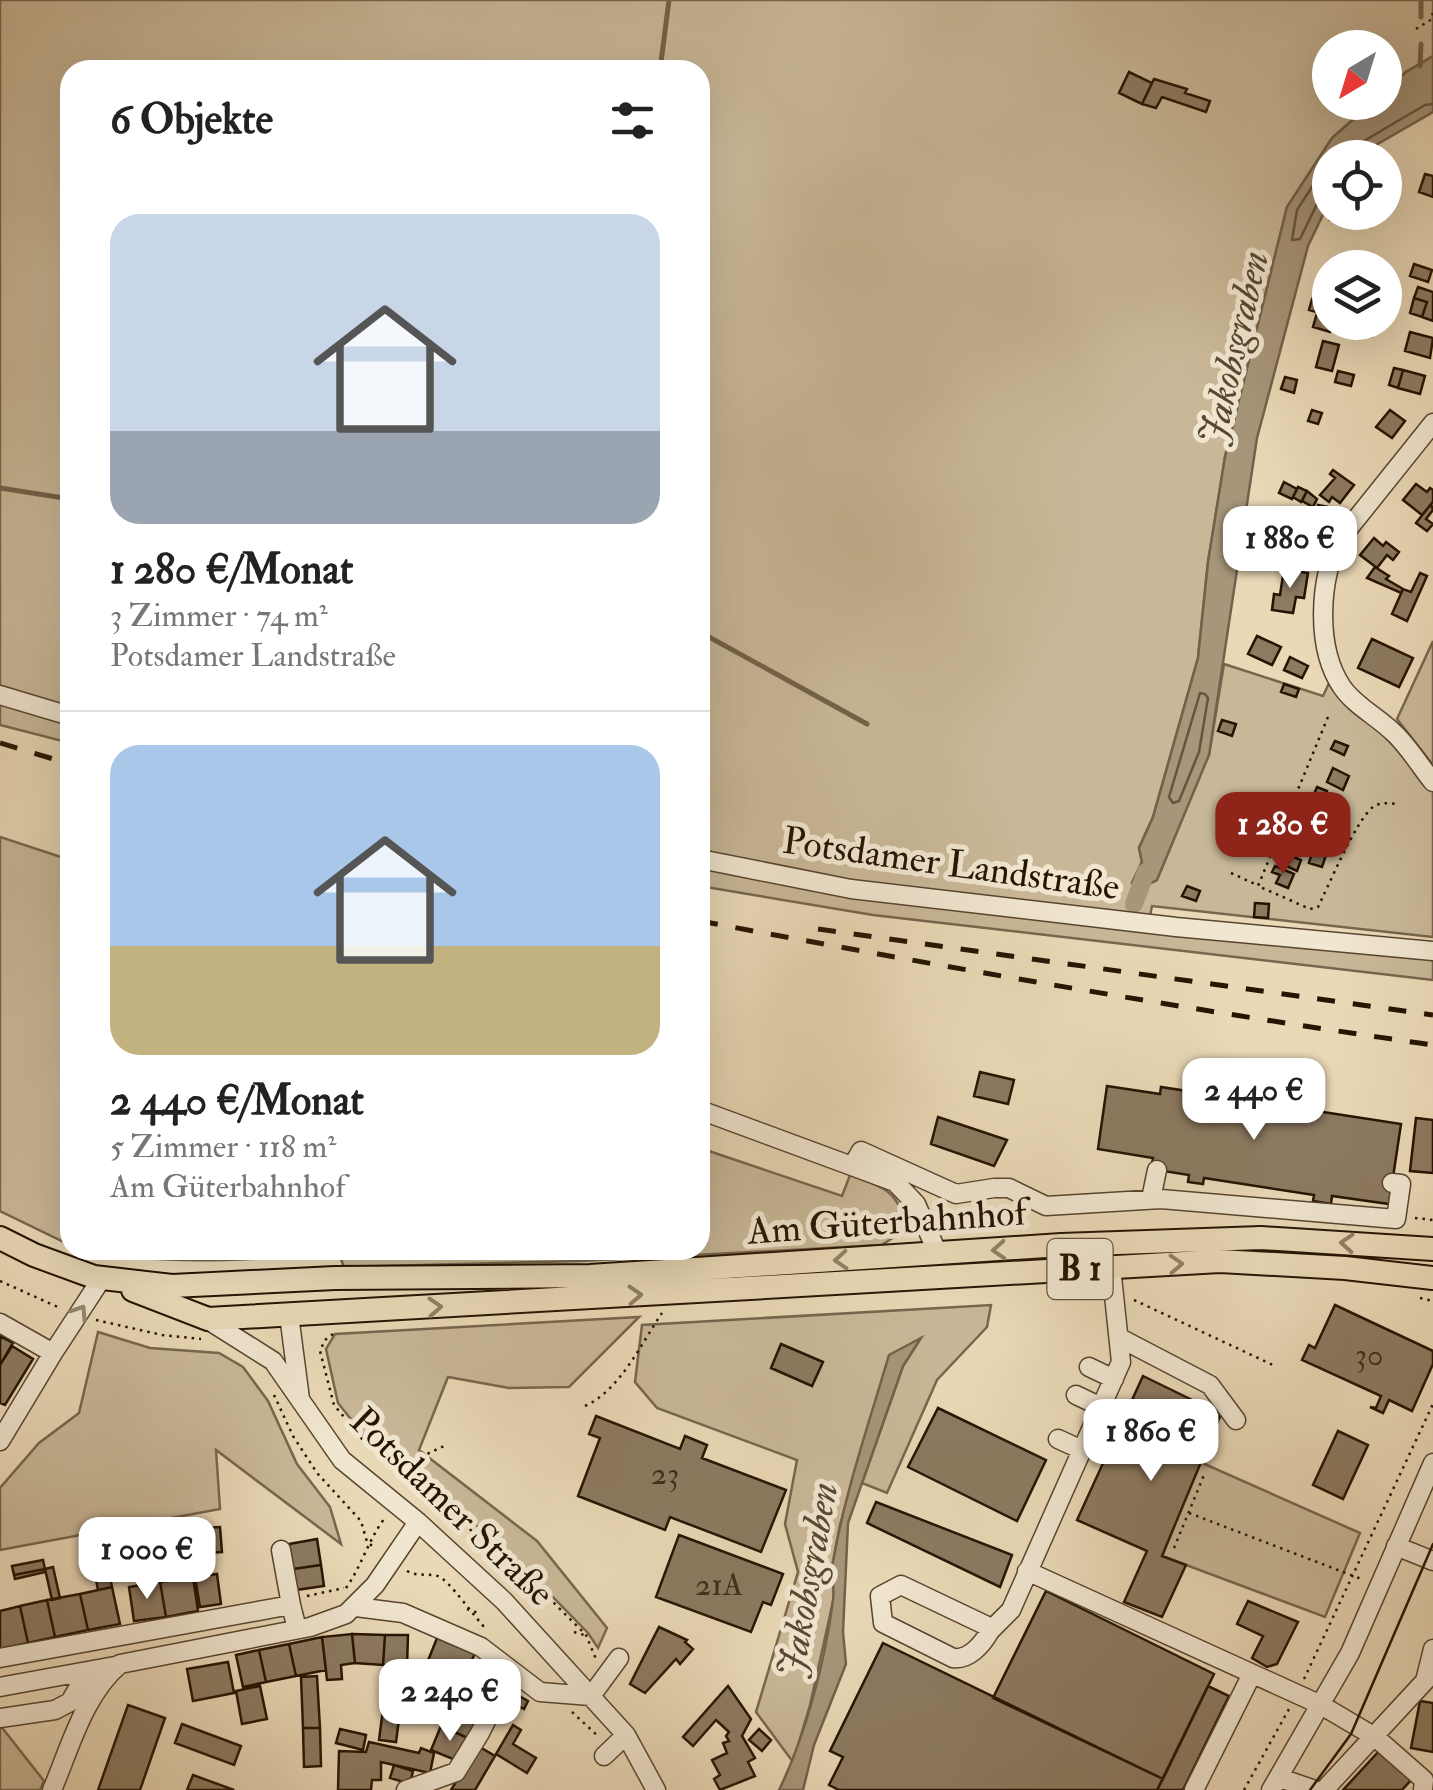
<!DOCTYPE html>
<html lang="de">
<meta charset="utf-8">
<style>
:root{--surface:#fff;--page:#f6f6f6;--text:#222;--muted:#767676;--line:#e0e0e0;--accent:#8f2418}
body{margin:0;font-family:"IM FELL Double Pica",serif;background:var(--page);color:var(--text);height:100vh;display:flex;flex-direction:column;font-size:38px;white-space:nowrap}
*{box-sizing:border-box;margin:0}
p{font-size:32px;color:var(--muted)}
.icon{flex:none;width:55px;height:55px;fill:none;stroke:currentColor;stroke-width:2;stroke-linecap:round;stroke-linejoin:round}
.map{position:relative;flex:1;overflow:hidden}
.details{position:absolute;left:60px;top:60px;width:650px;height:1200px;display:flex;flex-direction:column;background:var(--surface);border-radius:30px;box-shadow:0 10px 40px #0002}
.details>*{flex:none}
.needle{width:65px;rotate:218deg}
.controls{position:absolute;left:1312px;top:30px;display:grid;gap:20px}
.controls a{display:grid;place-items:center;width:90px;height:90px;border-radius:50%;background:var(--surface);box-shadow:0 10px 40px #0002;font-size:50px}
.price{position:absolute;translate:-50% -85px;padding:0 22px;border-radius:20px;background:#fff;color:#222;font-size:32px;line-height:65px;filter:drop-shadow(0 2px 5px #0008)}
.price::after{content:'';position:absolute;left:50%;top:60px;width:30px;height:22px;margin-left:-15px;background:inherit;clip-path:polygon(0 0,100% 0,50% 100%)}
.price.selected{background:var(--accent);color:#fff}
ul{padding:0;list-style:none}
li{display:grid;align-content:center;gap:20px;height:530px;padding:0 50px}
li+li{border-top:2px solid var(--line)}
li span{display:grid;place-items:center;height:310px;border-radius:30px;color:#555}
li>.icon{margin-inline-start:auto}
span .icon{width:180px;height:180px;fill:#fffc;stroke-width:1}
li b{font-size:42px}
h2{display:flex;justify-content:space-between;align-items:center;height:120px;padding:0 50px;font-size:42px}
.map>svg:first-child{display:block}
</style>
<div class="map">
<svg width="1433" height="1790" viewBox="0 0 1433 1790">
<rect width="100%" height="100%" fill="#ead9b7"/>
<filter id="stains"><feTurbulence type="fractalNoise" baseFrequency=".002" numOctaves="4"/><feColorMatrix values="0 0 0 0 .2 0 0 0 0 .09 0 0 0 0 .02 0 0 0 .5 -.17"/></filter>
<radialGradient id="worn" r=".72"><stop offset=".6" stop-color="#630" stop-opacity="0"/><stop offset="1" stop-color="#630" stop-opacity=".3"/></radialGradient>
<path fill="#c9b898" stroke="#78664e" stroke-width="2.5" d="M0,0h1433v56l-27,16 -21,19v-43h-55v54l42,1 -40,35 -45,69 -62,250 -17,105 -10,96 -45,159 -14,31 3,14 -10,21 77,-128 15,-91 99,32 7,-15 65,57 38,53v146l-281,-31 -5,24 286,28v22l-560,-65 -173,-29v-816h-630v673l-70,-18z
M1433,641v124l-36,-46z
M0,837l70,23v385l-70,-34z
M700,1148l142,48 8,-21c27,10 46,13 54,44l-10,18 -12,8 -301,16 -237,6 -5,-13c-85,5 -168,13 -253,-4h614z
M991,1305l-4,22 -50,53 -50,113 -25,-10 41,-117 17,-27 -31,17 -49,169 -8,42 2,30 -24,108 -17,57 -37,-50 42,-140 -13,-48 12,-64 -140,-52 -22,-26 7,-57z
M639,1317l-70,70 -60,1 -61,-11 -29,73 118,91 70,87 -9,20 -10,-15 -82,-84 -140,-111 -28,-35 -12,-54 9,-15z
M98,1332l52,16 69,5 24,14 25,34 29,63 33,43 11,37 -125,-94 4,59 -220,41v-62l39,-45 40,-30z
M1200,1462l160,71 -35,84 -163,-61z
M0,1725l44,56 -4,9h-40z"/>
<path fill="#a7967a" stroke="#73624a" stroke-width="2.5" d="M1433,56v56l-78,45 -25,1v42l-22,46 -51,192 -48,317 -52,125 -20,10 -5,-7 10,-21 -3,-14 14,-31 45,-159 10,-96 17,-105 62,-250 45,-69 40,-35 13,-1v-11l21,-19z
M921,1338l-18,28 -55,157 -5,109 3,32 -32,81 -11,45h-24c27,-55 46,-129 54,-190 2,-13 -2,-26 0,-38 12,-70 36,-139 56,-207z"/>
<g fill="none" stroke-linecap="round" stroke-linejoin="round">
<path stroke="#66553e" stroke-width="2.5" d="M1352,158l5,-13 68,-40 8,-1
M1330,159l-33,51 -5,30 8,-1 18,-37 12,-4
M1200,693l5,1 3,4 -9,54 -20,49 -6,2 -4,-6z"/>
<path stroke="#73624a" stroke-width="5" d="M1421,17v-17
M1420,66l1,-22
M660,70l9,-70
M0,488l70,11
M700,632l167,92"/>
<path stroke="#a7967a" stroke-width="18" d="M1134,904l12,-32"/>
</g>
<path fill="#8c7a61" stroke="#261403" stroke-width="2.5" d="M1129,72l23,11 -10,21 -23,-11z
M1154,79l33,10 -2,4 25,8 -4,11 -44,-15 -6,11 -14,-4z
M1425,174l8,2v21l-14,-5z
M1333,212l15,2 -4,10 -14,-4z
M1414,264l18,6 -4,12 -18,-6z
M1418,287l15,5v29l-11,-4 5,-15 -13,-4z
M1414,298l13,4 -5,15 -12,-4z
M1312,299l18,5v12l-21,-6z
M1386,301l11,4 -4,11 -8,-3z
M1317,313l13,3v6h3l-3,10 -17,-5z
M1363,324l12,4 -3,8 -12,-3z
M1410,332l23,6 -3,20 -25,-7z
M1323,341l16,4 -7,26 -16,-4z
M1394,368l9,2 -5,18 -9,-3z
M1403,370l22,6 -5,18 -22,-6z
M1338,371l16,4 -3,11 -16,-4z
M1285,377l12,3 -3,13 -13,-4z
M1312,410l10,3 -4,11 -10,-3z
M1390,410l15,11 -13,17 -16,-11z
M1333,470l21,15 -14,18 -8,-6 -3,5 -9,-7 15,-17 -5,-4z
M1284,482l13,7 -5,10 -13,-6z
M1416,484l11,8 3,-4 3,2v12l-11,13 -19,-15z
M1298,487l9,4 -6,11 -8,-5z
M1307,491l10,8 -4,8 -11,-6z
M1431,504l2,6 -7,9 7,5 -6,7 -11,-8z
M1318,505l15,3 -1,6 -15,-2z
M1314,512l18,10 -4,7 -18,-10z
M1301,518l15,8 -3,6 -15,-9z
M1297,523l21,11 -11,22 -22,-12z
M1374,538l9,8 3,-4 13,10 -6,8 -6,-5 -10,13 -17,-13z
M1375,567l14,9 -3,3 17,10 -2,4 -34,-15z
M1284,569l24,4 -4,25 -8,-1 -3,16 -21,-3 2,-16 6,1z
M1420,573l7,3 -20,45 -15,-7 11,-25 8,3z
M1257,636l24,11 -9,18 -24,-11z
M1372,639l41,19 -14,29 -41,-19z
M1290,657l18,9 -6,12 -18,-8z
M1284,684l15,5 -3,8 -15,-5z
M1222,720l14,4 -4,12 -14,-5z
M1335,741l13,5 -4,9 -13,-6z
M1333,768l16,8 -6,14 -16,-8z
M1317,787l10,4 -7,18 -10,-5z
M1322,814l12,5 -6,13 -12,-5z
M1309,840l20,6 -7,21 -13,-4 3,-10 -6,-2z
M1284,853l17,7 -4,11 -17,-8z
M1275,866l19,8 -6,14 -12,-5 4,-8 -8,-3z
M1187,886l13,5 -4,10 -14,-5z
M1255,903l14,1 -1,14 -14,-1z
M980,1072l34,8 -6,24 -34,-8z
M1107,1086l53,8 1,-7 240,37 -12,80 -57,-8 -1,8 -18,-3 1,-6 -110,-17 -1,6 -15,-2 1,-7 -38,-6 2,-11 -55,-9z
M938,1117l69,23 -13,26 -63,-22z
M1416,1118l17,2v53l-23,-2z
M1335,1305l98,46v13l-21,47 -23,-11 -6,13 -13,-6 6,1 5,-12 -79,-36 7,-15 6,3z
M0,1336l13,7 -13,22z
M781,1344l42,18 -11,24 -41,-18z
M12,1346l21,13 -28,46 -5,-2v-38z
M1143,1376l78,38 -59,142 24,9 -24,52 -38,-15 23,-51 -70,-31z
M938,1408l108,52 -29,61 -109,-54z
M596,1416l84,33 5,-13 22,9 -5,13 84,32 -25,62 -91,-35 -5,13 -87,-34 22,-58 -11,-4z
M1338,1431l30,14 -25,54 -30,-14z
M876,1502l136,53 -12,32 -133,-64z
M220,1527l2,25 -15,1 -3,-25z
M679,1535l104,39 -12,31 -8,-3 -12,30 -95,-35z
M317,1539l4,26 -28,4 -4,-25z
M43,1560l2,9 -31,6 -2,-9z
M321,1565l3,21 -28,4 -3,-21z
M53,1567l7,31 -8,2 -7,-31z
M45,1569v3l-30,7 -1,-4z
M109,1572l3,15 -14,3 -3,-15z
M217,1574l4,30 -21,3 -5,-30z
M193,1577l5,34 -32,6 -6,-35z
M160,1582l6,35 -32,4 -5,-34z
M112,1587l8,37 -32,6 -8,-36z
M1046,1591l168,83 -51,105 -170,-81z
M80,1594l8,36 -33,7 -8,-37z
M47,1600l8,37 -27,6 -8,-37z
M1248,1601l50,21 -21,42 -10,3 -15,-9 11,-22 -26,-12z
M20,1606l8,37 -28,6v-38z
M659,1627l28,13 -2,2 8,7 -13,15 -4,-5 -31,34 -15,-9z
M352,1634l3,29 -14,2 1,14 -15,1 -5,-43z
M352,1634l33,1 -2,30 -28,-2z
M385,1635h23l-1,32 -24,-2z
M322,1637l4,33 -30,6 -7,-32z
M437,1638l38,15 -11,26 -37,-16z
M883,1643l280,136 -6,11h-318l-10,-5 14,-28 -13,-6z
M289,1644l7,32 -30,6 -7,-32z
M259,1650l7,32 -23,5 -7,-32z
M228,1662l6,31 -41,8 -6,-32z
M388,1667l13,2 -6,29 -13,-3z
M317,1676l3,52h-17l-2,-51z
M462,1679l29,12 -13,32 -29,-13z
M260,1686l7,33 -25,5 -6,-33z
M728,1686l23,33 -9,17 13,22 -7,4 7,14 -35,14 -6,-11 6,-4 -8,-15 15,-7 -4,-10 6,-2 -3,-5 3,-4 -13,-12 -23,26 -10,-9z
M1208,1686l21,10 -46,94h-26z
M512,1692l16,9 -4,8 -17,-9z
M1420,1701l13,2v49l-22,-4z
M384,1702l17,2 -5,38 -17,-2z
M128,1705l37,13 -25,72h-42z
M449,1710l29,13 -8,16 -29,-13z
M182,1724l59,22 -7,19 -59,-22z
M513,1725l8,5 -8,14 23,14 -9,15 -31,-19z
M441,1726l29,13 -10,23 -29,-12z
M303,1728h17l1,38 -17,1z
M340,1729l26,6 -3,15 -27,-7z
M759,1729l12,11 -9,11 -13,-11z
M369,1742l50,11 2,-5 13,5 -4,20 -49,-11v18h-9l-1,10h-33l1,-39 27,1z
M478,1746l17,10 -20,34h-24z
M1380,1750l31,30 -9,10h-59z
M394,1765l19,6 -3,13 -20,-6z
M193,1775l41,15h-47z"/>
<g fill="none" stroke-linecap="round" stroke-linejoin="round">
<defs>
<path id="minor" d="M1433,423l-92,115c-22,39 -26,109 1,149 13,19 36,30 52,46 15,14 26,33 39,49
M0,695l70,21
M700,859l151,30 325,38 257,24
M700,1110l195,72 21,22 22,50
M853,1165l8,-14 95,43 38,-6h15l37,18 115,-7 235,20 5,-35 -9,-1
M1151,1199l6,-29
M289,1315l11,84
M208,1320l65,41 69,99 76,62 86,79 122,134 30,55
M0,1323l53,30 49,-75
M1120,1338l90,47 26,35
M1089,1367l25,12
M1076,1395l25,12
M1058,1439l24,11
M0,1441l53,-88
M1396,1546l37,15
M281,1550l10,55
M1027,1571l294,134 54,32 49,43 -1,10
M356,1607l47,6 78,34 59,45 51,4
M990,1631c-8,14 -21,29 -37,27l-70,-35 -3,-27 21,-11 84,40 5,6 21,-21 110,-248 -10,-95
M0,1658l291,-53 6,24
M0,1687l115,-21
M591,1696l28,-38
M0,1718l55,-8 15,-8 18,-31
M604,1756l22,-21
M1280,1778l35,12
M52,1790c18,-42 32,-96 68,-126l190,-37 36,-13 29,-29 43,-63
M406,1790l50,-18 24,-39 31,-63
M1194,1790l58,-116
M1271,1790l79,-137 83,-190
M1324,1790l101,-109 8,-32"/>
<path id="major" d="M0,1238l34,17 60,22 78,9 163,-8 255,-2 471,-31 200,-7 172,11
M133,1290l75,29 1012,-58 125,7 88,10"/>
</defs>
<use href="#minor" stroke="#574530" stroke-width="21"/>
<use href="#major" stroke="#261403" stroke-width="26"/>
<path stroke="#261403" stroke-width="2.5" stroke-dasharray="2.5 5" stroke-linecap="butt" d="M1416,29l16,-10 1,-9
M1328,717l-70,169 52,23 8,-2c11,-22 38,-87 55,-100 7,-5 16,-4 24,-3
M1231,873l26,12
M1415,1218l18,2
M0,1281l60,27
M1420,1298l13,3
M1134,1300l139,65
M96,1320l66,15 39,4
M333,1334l-8,6 -5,11 14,54 34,41 120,98 12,5 86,86 10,24
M274,1395l19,41 24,37 44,48 6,21 9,7
M585,1406c35,-16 56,-62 77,-93
M409,1477l16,-22 21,-10
M1189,1513l175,67
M1174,1548l30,-73
M407,1571c11,6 19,2 31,5 11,4 37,42 49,54
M346,1588c15,-21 22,-47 38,-69
M307,1596l37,-8
M467,1609l11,4
M574,1632l10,3
M1304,1679l129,-275
M572,1712l27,25
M1244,1790l45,-81"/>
<use href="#minor" stroke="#f1e6d0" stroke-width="18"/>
<use href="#major" stroke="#ead9b7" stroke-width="22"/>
<path stroke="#261403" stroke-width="2.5" d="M1310,1790l41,-56 82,-190"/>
<path stroke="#261403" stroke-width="5" stroke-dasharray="18 18" stroke-linecap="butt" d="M0,743l70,21
M700,921c244,46 488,89 733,124
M818,929l615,86"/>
</g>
<defs><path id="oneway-chevron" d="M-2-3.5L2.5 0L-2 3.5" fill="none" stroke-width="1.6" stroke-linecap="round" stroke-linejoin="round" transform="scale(2.5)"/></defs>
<g stroke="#928066">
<use href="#oneway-chevron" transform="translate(1347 1243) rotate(-176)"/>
<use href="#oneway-chevron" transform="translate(999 1250) rotate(176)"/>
<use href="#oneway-chevron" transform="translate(841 1260) rotate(176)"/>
<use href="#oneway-chevron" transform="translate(1176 1264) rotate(-3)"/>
<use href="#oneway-chevron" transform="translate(635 1295) rotate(-3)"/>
<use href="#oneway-chevron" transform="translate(435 1307) rotate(-3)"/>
</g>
<use stroke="#968874" href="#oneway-chevron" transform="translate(80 1312) rotate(-57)"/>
<g text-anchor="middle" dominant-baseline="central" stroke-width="10" stroke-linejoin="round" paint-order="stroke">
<g font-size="32" fill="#402e1a">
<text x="1369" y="1355">30</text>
<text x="665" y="1474">23</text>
<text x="719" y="1585">21A</text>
</g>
<rect fill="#f1e6d0" stroke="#635340" stroke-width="2.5" x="1047.5" y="1239" width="65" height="60" rx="8"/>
<g font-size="35" font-weight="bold" fill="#261403">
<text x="1080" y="1269">B 1</text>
</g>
<g font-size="38" fill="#261403" stroke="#f1e6d0">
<text transform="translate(951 864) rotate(8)">Potsdamer Landstraße</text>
<text transform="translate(887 1222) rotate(-4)">Am Güterbahnhof</text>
<text transform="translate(452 1507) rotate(44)">Potsdamer Straße</text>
</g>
<g font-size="40" font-style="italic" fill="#5a4833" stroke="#f1e6d0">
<text transform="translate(1234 348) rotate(-77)">Jakobsgraben</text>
<text transform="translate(808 1580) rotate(-80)">Jakobsgraben</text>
</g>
</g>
<rect width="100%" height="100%" filter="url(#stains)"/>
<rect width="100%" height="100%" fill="url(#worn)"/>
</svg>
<div class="controls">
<a><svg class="needle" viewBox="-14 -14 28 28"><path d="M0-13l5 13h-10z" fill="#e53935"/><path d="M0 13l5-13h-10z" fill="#767676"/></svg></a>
<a><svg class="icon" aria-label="locate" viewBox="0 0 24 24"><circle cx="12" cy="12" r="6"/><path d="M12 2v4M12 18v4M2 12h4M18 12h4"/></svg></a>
<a><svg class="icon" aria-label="layers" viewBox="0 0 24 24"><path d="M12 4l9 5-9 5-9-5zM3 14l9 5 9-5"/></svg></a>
</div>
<b class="price" style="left:1290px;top:591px">1 880 €</b>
<b class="price selected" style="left:1283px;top:877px">1 280 €</b>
<b class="price" style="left:1254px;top:1143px">2 440 €</b>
<b class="price" style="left:1151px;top:1484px">1 860 €</b>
<b class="price" style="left:147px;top:1602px">1 000 €</b>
<b class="price" style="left:450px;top:1744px">2 240 €</b>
<section class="details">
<h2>6 Objekte<svg class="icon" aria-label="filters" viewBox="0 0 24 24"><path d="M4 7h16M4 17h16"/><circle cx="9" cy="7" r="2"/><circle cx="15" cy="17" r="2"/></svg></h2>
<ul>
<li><span style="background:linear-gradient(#c9d6e8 70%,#9aa5b1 0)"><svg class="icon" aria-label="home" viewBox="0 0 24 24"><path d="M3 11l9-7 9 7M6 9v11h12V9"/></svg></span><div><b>1 280 €/Monat</b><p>3 Zimmer · 74 m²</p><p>Potsdamer Landstraße</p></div></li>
<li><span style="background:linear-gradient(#a9c7e8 65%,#c2b280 0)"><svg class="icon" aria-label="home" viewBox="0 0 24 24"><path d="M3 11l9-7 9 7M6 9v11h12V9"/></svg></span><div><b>2 440 €/Monat</b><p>5 Zimmer · 118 m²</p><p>Am Güterbahnhof</p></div></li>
</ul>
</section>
</div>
